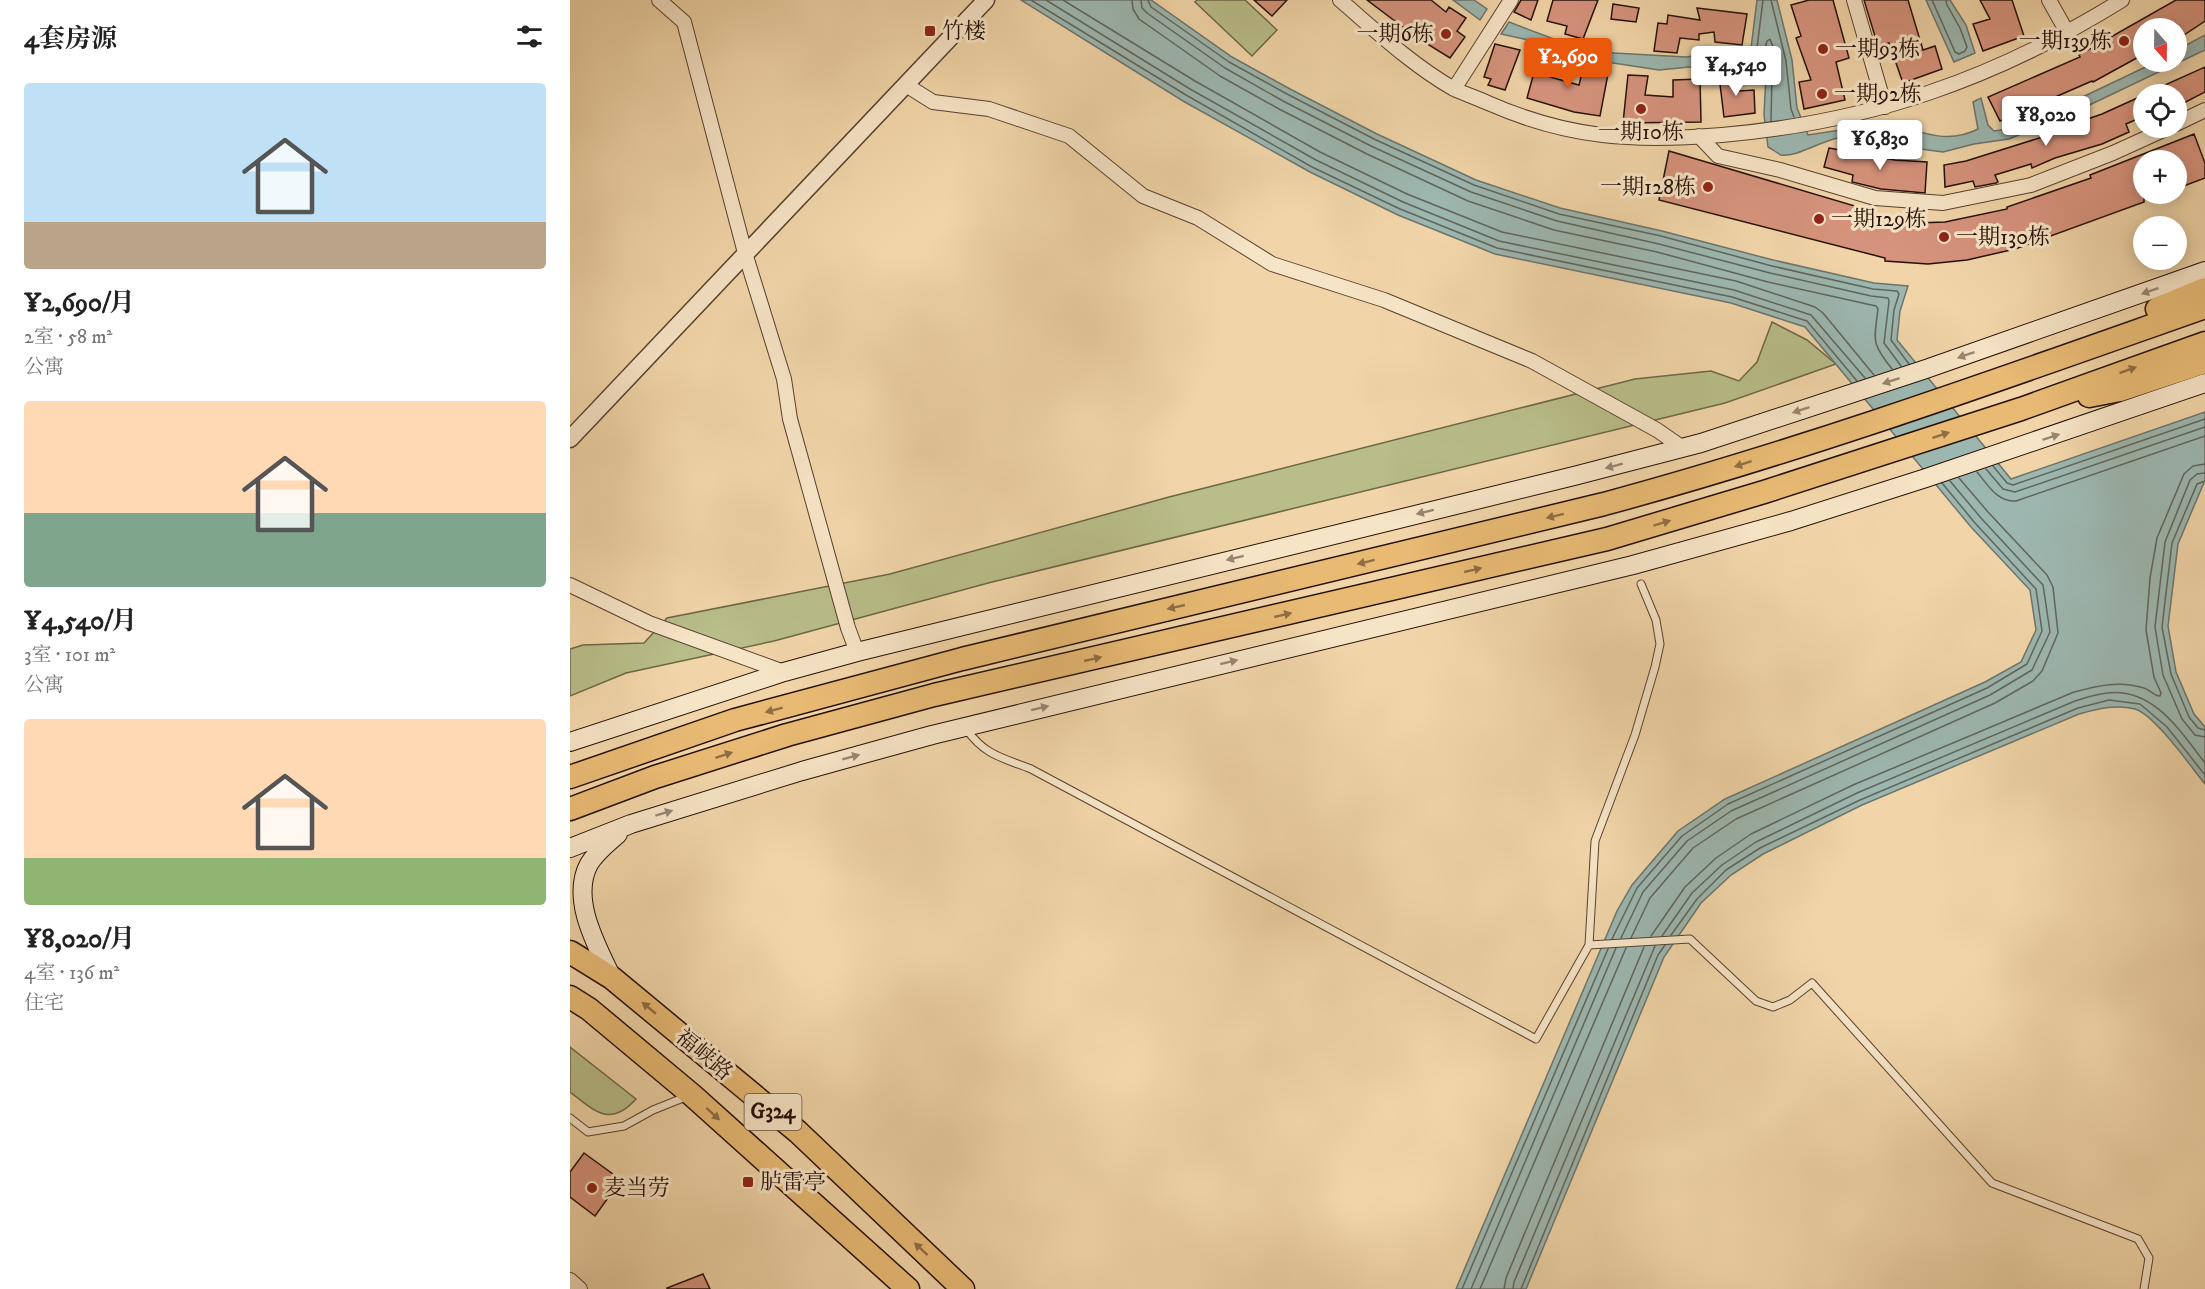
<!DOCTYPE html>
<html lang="zh">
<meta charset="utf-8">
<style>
:root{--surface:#fff;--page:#f2f2f2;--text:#222;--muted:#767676;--accent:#ea580c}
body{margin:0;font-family:"IM FELL DW Pica","Noto Serif SC",serif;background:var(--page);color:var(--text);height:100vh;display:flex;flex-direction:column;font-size:22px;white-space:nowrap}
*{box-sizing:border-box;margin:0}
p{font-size:20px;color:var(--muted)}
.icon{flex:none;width:33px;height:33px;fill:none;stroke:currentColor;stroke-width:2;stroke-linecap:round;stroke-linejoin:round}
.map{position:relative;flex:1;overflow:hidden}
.drawer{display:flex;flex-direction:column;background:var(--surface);width:570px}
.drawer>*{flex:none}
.needle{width:39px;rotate:160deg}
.controls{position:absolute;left:1563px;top:18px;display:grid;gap:12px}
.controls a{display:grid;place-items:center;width:54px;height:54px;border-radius:50%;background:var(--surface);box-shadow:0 3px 15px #0003;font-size:30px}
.price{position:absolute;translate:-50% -51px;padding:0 14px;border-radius:6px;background:#fff;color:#222;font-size:20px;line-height:39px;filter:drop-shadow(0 2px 3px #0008)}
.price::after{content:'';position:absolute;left:50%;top:36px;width:18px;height:14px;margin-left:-9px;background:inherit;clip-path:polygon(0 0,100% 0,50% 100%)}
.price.active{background:var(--accent);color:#fff}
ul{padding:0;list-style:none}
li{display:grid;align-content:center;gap:12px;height:318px;padding:0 24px}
li span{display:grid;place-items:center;height:186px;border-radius:6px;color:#555}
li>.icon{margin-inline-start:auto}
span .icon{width:108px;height:108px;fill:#fffc;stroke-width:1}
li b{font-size:26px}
h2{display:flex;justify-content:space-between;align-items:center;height:72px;padding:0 24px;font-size:26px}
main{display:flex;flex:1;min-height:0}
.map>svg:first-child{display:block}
</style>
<main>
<section class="drawer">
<h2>4套房源<svg class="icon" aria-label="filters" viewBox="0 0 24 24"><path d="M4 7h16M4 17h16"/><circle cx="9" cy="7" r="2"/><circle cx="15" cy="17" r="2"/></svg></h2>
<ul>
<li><span style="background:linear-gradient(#bfe0f5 75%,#b9a48a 0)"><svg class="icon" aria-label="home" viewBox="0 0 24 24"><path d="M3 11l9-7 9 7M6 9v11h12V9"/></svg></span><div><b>¥2,690/月</b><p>2室 · 58 m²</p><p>公寓</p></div></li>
<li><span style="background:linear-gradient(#ffd9b3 60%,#7fa58c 0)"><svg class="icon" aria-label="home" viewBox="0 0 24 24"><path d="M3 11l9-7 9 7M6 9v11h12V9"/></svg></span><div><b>¥4,540/月</b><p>3室 · 101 m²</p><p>公寓</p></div></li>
<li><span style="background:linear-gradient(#ffd9b3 75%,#8fb573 0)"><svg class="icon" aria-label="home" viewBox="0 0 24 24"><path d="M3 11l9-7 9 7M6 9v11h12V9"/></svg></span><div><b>¥8,020/月</b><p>4室 · 136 m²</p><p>住宅</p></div></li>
</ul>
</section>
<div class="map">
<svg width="1635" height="1289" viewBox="0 0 1635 1289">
<rect width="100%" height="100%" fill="#f1d5a8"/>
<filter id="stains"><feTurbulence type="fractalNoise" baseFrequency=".00333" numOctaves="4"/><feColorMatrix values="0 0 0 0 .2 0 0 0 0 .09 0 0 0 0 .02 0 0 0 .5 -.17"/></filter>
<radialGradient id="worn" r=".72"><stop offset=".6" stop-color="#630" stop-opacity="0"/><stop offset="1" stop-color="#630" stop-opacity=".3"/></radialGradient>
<path fill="#b8bd89" stroke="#6e6648" stroke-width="1.5" d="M627,0h48l32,30 -25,26 -57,-54z
M1202,322l35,18 29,24 -111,39 -733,179 -218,59 -148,32 -56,23v-47l13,-4 61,-2 23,-25 223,-44 279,-77 466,-118 76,-8 28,10 18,-19z
M0,1047l66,52c-26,29 -41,12 -66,-7z"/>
<path fill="#9cb7b0" stroke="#6c746c" stroke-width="1.5" d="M451,0h130l81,57 58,32 87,45 99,46 84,28 102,23 111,29 101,23 34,3 -8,25 -3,29 114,139 194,-67v68l-27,64 -10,82 8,46 18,42 11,13v57c-14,-17 -50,-69 -70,-75 -20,-5 -37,0 -56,5l-217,91 -99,49 -32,21 -30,28 -37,54 -138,332h-70l161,-378 15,-26 46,-54 47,-32 260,-117 36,-20 15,-32 -6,-40 -59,-63 -166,-200 -74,-24 -236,-49 -97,-39 -88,-43 -127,-71z
M883,0h21l13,9 -7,11z
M1187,0h20l15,60 5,48 11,27 92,-14c22,16 53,21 78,8l-5,-27 8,-4 7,27 6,6 13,-2 44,-17 105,-50h20l1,-12 28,-15v15l-124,59 -72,30 -35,5 -31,8 -105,-14c-17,3 -43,20 -57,17 -4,-2 -9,-6 -13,-8l-4,-32 2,-40 -16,-10 -20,-2 -71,7 -72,-11 -59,-19 -27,-6 8,-12 66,25 39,6 72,4 65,-9z
M1356,0h24l16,25 9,28 -21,9z"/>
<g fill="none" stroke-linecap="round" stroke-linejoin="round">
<path stroke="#60645c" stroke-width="1.5" d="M461,0l155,95 126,72 88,42 97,39 235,49 75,24 50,60
M476,0l144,89 126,71 87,42 96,39 235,49 77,25 54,63
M493,0l132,81 125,71 87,42 95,38 234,49 79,26 8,6 51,62
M562,0l1,9 6,10 81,57 59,33 88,45 101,47 86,29 103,22 111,30 108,24 2,3c-4,32 -7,34 14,60
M571,0l1,8 5,5 78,55 58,33 88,45 100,46 86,29 102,23 111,29 101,23 17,2 1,3 -5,42 17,23
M578,0l3,7 78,55 58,32 87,45 100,46 85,29 102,22 111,30 101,23 24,2 2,3 -5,16 -3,30 18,24
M1193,0l-6,48 -7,9 22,17 -1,47
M1201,0l15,61 5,48 3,8
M1362,0l23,52 4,2 6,-3 2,-4 -7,-19 -13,-23 -1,-5
M1200,39l8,21 -3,4 -12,-8 4,-15z
M1328,128l12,7v5l-33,-4 -2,-2 2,-4z
M1423,466l14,17 6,2 192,-66
M1416,469l17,20 12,3 190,-65
M1407,472c11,13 20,30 39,29l189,-65
M1635,473l-8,1 -7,6 -25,62 -10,85 8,48 19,44 13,16 10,2
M1635,481l-8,3 -25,59 -10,84 9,47 18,43 9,11 7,2
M1101,935l26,-36 29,-29 34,-22 100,-48 218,-92 31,-8 31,4 27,23 38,48
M1081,936l34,-49 31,-29 35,-24 102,-49 221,-93c23,-6 45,-12 70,-4 6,2 10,8 16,8l1,-3 -7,-16 -8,-47 4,-52 7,-40 27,-64 9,-8 12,-2
M1092,936l30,-43 30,-28 34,-23 101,-49 218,-92c10,-3 21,-7 32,-8 46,-6 73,38 98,70
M1051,938l22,-46 44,-51 44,-30 259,-116 42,-25 18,-38 -7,-47 -62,-67 -31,-37
M1061,938l19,-40 43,-50 43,-29 259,-116 38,-22 9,-10 16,-38 -5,-46 -6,-12 -59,-63 -29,-34
M1042,939l25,-51 45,-52 46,-32 259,-116 40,-24 15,-33 -6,-42 -61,-66 -33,-40
M892,1289l146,-340
M901,1289l145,-341
M910,1289l146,-341
M934,1289l2,-11 138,-331
M943,1289l1,-7 141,-336
M951,1289l137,-334 7,-10"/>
</g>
<path fill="#d6937d" stroke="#251007" stroke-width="1.5" d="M684,0h33l-15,16z
M797,0h64l15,12 3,-5 17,11 -9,13 8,6 -15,21 -34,-21z
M951,0h17l-7,20 -17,-8z
M983,0h45l-15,39 -18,-5 2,-8 -20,-5z
M1239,0h24l16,58 -13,4 9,38 -41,9 -5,-27 12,-2 -15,-42 5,-2 -10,-31z
M1294,0h44l15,50 12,-4 7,23 -39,14 -14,-40 -11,3z
M1410,0h32l12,36 -41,15 -10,-27 17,-5z
M1606,0h29v21l-24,16 -5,-9h-32v26l-51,28 -1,-1 -92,40 -12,-24 92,-40 -1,-2z
M1043,4l26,4 -3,14 -25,-3z
M1127,8l50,6 -5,31 -27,-3 -1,-10 -15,2v6l-19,-2 -3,15 -23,-2 4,-28 9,1 1,-9 32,5z
M925,44l25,6 -15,40 -17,-5 3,-6 -7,-2z
M969,54l16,4 -5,19 29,8 4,-16 25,5 -8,42 -26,-4 -47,-14z
M1635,67v25l-23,12 -2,-5 -4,1v-6h-31z
M1168,73l1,18 15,-1 1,23 -31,4 -5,-41z
M1058,75l20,1 -3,19 28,2v-17l27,-1 1,43 -78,1z
M1574,95v21l-18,8 3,8 -27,12 -47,14 -23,10 -1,-4 -36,11 3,7 -2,1 -21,4 -2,-6 -28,6 -1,-22 22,-4 108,-34 -1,-3 29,-10z
M1624,134l11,29v15l-29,11v-29h-32v42l-129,47 -48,11 -39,4 -43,-3v-3l-226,-58 10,-49 206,61v3l41,8 29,-1 62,-13v-2l84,-29 -1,-3z
M1259,148l66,12 32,2 -2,31 -44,-4 -29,-7 1,-7 -29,-8z
M14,1153l37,27 -26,36 -25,-19v-25z
M133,1274l7,15h-43v-1z"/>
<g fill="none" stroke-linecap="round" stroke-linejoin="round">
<defs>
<path id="service" d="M396,729c20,27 35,28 65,40l505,270 53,-94 6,-104 40,-106 20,-68 5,-23 -4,-24 -15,-36
M1019,945l101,-6 66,62 17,6 17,-7 22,-17 180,200 146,56 11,19 -5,31
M0,1118l18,14 36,-6 29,-16 35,-14"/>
<path id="minor" d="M89,0l25,22 61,231 39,126 6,40 58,209 9,24
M770,0c36,31 72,65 114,89 11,5 23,9 34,14 82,36 146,39 234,32 149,-13 273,-56 400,-135
M1284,0l31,107
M1479,0l18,32
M336,85l27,17 56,7 80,27 74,60 55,22 74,46 112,36 148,61 125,69 26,18
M884,89l57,-89
M1606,124l29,-14
M1129,136l19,20 62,14 95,28 68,5 88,-18 82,-32 55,-25
M0,585l79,38 135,49
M0,1280l10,9"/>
<path id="tertiary" d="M0,439l416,-439"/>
<path id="secondary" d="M0,742l214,-70 73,-20 717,-176 127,-33 225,-74 279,-98
M0,848l61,-24 171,-53 130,-36 701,-170 158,-44 135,-43 279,-95
M42,978c-15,-32 -42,-79 -23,-114 7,-12 19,-21 29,-30"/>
<path id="trunk" d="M1587,309l48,-20
M1519,396l31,-6 85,-28
M0,777l165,-57 227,-61 642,-155c204,-55 402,-127 601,-197
M0,809l85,-32 132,-42 147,-40 673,-156 157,-47 257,-83 184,-66
M0,952l42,26 186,154 165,157
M0,997l19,12 103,86 216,194"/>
</defs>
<use href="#service" stroke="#58412f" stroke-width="9"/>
<use href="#minor" stroke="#58412f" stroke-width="16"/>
<use href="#tertiary" stroke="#58412f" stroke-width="19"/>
<use href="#secondary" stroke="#251007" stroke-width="20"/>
<use href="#trunk" stroke="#251007" stroke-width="25"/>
<use href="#service" stroke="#f6e4c6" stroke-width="7"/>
<use href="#minor" stroke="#f6e4c6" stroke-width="14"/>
<use href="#tertiary" stroke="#f6e4c6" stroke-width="16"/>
<use href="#secondary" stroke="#f6e4c6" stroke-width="18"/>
<use href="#trunk" stroke="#e8ba74" stroke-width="22"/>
</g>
<defs><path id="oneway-solid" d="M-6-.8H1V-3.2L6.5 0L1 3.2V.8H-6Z" transform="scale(1.5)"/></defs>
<g fill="#988570">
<use href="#oneway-solid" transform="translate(1580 291) rotate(161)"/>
<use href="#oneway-solid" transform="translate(1396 355) rotate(161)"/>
<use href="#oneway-solid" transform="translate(1321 381) rotate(162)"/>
<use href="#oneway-solid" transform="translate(1231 410) rotate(162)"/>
<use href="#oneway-solid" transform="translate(1481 437) rotate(-18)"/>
<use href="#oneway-solid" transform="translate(1044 466) rotate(165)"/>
<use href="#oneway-solid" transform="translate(855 512) rotate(166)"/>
<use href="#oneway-solid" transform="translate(665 558) rotate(166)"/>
<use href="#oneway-solid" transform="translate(659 662) rotate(-14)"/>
<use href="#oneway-solid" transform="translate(470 708) rotate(-14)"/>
<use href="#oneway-solid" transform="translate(281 757) rotate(-15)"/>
<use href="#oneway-solid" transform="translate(94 813) rotate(-17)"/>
</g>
<g fill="#906e43">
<use href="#oneway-solid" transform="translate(1558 370) rotate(-20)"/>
<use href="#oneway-solid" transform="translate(1371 435) rotate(-18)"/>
<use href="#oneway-solid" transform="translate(1173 464) rotate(162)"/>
<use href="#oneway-solid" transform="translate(985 516) rotate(166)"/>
<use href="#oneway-solid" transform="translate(1092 523) rotate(-17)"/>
<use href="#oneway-solid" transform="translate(796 562) rotate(166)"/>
<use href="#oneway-solid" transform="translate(903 570) rotate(-13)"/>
<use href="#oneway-solid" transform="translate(606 607) rotate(167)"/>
<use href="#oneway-solid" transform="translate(713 615) rotate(-13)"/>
<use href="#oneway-solid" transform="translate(523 659) rotate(-13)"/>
<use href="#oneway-solid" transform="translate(204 710) rotate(165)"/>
<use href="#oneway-solid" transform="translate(154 755) rotate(-18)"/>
<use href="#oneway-solid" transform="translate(79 1008) rotate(-140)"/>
<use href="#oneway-solid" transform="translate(143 1114) rotate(42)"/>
<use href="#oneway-solid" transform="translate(351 1249) rotate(-137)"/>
</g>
<g fill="#8f2418" stroke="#f6e4c6" stroke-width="2">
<rect x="354" y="25" width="12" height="12" rx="3"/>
<circle cx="876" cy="34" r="6"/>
<circle cx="1554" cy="41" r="6"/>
<circle cx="1253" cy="49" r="6"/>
<circle cx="1252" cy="94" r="6"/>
<circle cx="1071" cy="109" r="6"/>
<circle cx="1138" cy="187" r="6"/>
<circle cx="1249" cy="219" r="6"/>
<circle cx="1374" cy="237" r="6"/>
<rect x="172" y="1176" width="12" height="12" rx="3"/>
<circle cx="22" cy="1188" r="6"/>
</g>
<g text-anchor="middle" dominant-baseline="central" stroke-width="6" stroke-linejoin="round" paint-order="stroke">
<rect fill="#f6e4c6" stroke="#645040" stroke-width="1.5" x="174.5" y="1094" width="57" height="36" rx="4.5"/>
<g font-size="21" font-weight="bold" fill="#251007">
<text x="203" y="1112">G324</text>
</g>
<g font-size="22" fill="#251007" stroke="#f6e4c6" text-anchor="start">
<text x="372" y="31">竹楼</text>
<text x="864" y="34" text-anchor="end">一期6栋</text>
<text x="1542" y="41" text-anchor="end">一期139栋</text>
<text x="1265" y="49">一期93栋</text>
<text x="1264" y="94">一期92栋</text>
<text x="1071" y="132" text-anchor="middle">一期10栋</text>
<text x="1126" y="187" text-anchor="end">一期128栋</text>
<text x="1261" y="219">一期129栋</text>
<text x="1386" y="237">一期130栋</text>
<text x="190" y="1182">胪雷亭</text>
<text x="34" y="1188">麦当劳</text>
</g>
<g font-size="22" fill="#251007" stroke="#f6e4c6">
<text transform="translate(134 1055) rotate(40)">福峡路</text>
</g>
</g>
<rect width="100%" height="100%" filter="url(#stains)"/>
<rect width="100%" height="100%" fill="url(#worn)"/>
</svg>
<div class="controls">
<a><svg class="needle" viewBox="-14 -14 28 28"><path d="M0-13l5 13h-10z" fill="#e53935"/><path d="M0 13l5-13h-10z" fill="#767676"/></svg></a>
<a><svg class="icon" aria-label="locate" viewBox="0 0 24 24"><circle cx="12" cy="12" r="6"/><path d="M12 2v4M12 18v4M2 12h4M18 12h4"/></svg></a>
<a>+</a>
<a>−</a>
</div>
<b class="price active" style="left:998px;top:89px">¥2,690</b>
<b class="price" style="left:1166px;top:97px">¥4,540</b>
<b class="price" style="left:1476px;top:147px">¥8,020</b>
<b class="price" style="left:1310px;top:171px">¥6,830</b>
</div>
</main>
